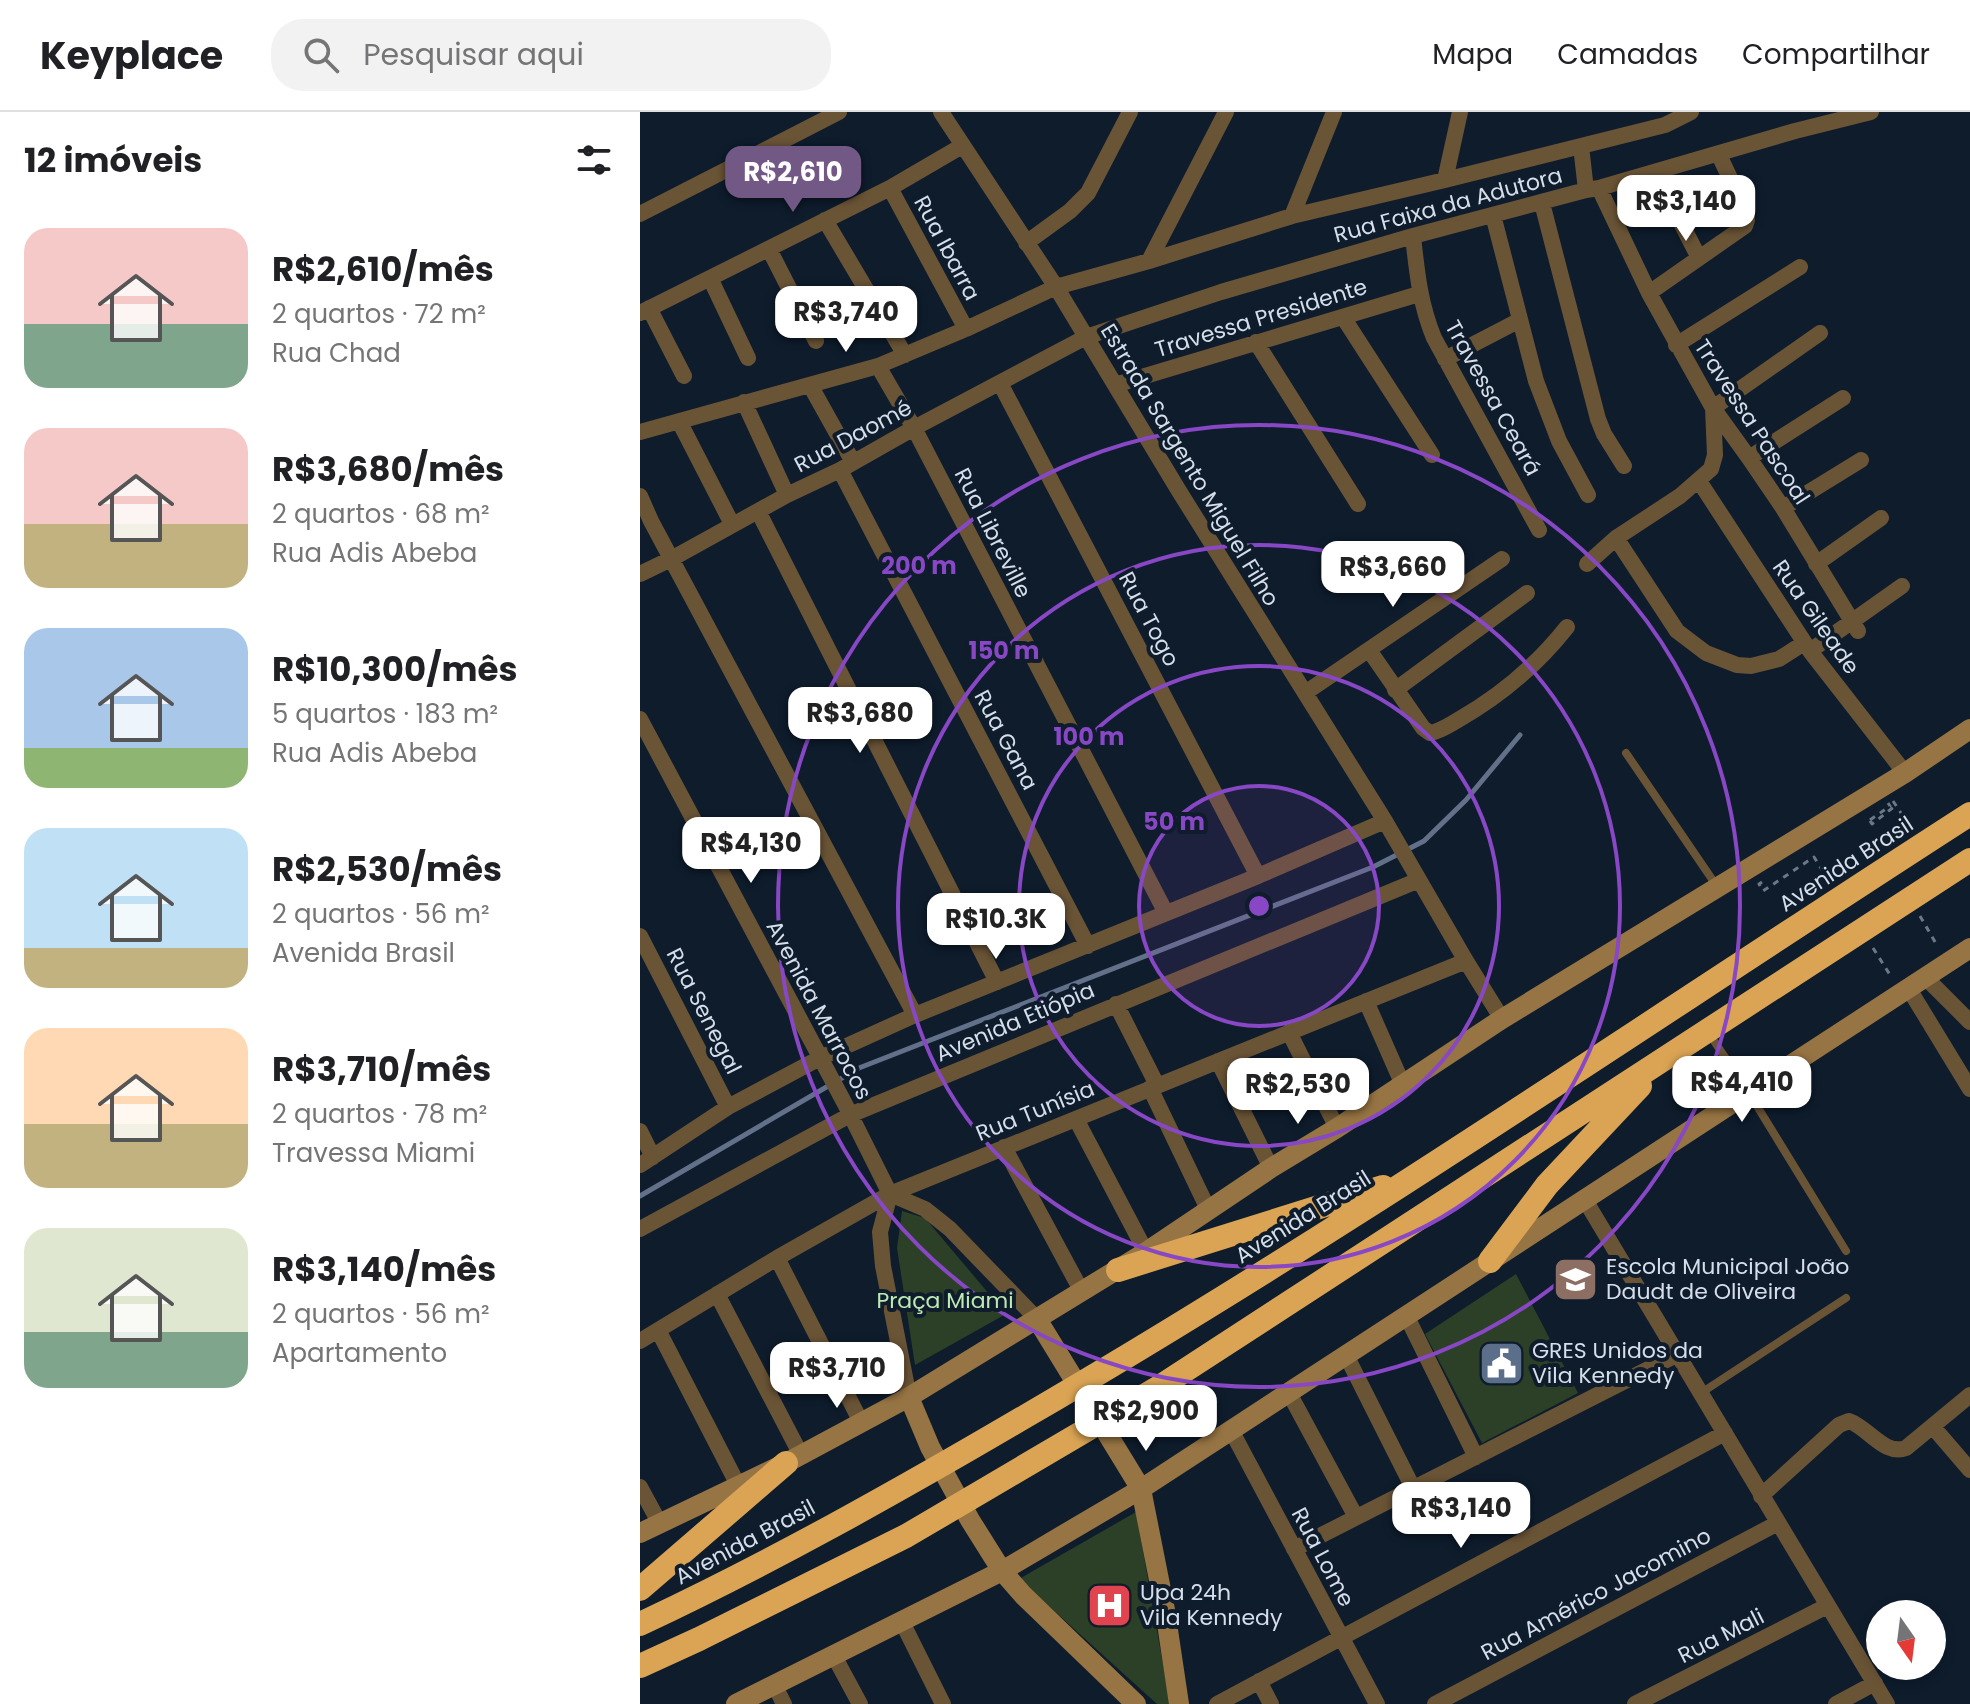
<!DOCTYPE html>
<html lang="pt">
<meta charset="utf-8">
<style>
:root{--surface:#fff;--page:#f2f2f2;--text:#202124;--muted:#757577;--line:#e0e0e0;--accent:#715885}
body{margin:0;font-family:Poppins,sans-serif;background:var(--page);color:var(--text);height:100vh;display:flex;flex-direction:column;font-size:30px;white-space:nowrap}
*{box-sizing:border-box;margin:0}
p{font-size:26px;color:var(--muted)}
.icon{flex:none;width:44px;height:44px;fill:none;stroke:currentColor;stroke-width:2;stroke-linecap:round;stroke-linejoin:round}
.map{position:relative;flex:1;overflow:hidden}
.sheet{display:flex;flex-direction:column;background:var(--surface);width:640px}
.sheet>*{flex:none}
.needle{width:52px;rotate:166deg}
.buttons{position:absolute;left:1226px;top:1488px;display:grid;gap:16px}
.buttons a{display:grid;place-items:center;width:80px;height:80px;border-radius:50%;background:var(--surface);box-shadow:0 4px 12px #0003;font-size:40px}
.price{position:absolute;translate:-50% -68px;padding:0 18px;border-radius:16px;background:#fff;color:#222;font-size:26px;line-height:52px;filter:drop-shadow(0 2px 4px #0008)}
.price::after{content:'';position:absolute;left:50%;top:48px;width:24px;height:18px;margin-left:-12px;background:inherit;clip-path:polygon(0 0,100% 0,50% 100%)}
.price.active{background:var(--accent);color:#fff}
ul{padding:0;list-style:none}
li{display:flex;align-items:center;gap:24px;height:200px;padding:0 24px}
li span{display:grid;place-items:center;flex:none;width:224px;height:160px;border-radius:24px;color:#555}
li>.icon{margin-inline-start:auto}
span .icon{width:96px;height:96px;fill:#fffc;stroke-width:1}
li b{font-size:34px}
h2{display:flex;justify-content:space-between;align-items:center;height:96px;padding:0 24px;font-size:34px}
header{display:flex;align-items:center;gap:48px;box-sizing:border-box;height:112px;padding:0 40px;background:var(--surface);border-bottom:2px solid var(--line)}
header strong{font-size:38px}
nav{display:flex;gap:44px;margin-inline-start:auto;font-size:28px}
.search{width:560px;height:72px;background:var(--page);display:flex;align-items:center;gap:20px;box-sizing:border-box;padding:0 28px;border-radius:32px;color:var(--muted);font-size:30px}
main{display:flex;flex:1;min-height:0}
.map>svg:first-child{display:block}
</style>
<header>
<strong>Keyplace</strong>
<div class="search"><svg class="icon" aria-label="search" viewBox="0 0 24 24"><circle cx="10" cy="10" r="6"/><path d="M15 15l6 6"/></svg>Pesquisar aqui</div>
<nav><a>Mapa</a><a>Camadas</a><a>Compartilhar</a></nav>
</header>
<main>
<section class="sheet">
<h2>12 imóveis<svg class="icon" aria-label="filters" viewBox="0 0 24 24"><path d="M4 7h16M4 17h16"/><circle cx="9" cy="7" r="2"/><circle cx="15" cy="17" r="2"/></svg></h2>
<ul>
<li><span style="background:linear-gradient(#f6c9c9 60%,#7fa58c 0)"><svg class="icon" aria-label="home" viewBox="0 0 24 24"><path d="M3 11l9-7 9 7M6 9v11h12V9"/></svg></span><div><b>R$2,610/mês</b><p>2 quartos · 72 m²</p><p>Rua Chad</p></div></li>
<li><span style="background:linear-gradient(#f6c9c9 60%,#c2b280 0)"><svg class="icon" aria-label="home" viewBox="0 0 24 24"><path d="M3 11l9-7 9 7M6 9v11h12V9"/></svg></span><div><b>R$3,680/mês</b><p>2 quartos · 68 m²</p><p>Rua Adis Abeba</p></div></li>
<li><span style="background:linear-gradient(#a9c7e8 75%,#8fb573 0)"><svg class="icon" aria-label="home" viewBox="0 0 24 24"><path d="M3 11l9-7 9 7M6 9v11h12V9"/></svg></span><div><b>R$10,300/mês</b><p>5 quartos · 183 m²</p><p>Rua Adis Abeba</p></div></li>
<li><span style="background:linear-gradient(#bfe0f5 75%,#c2b280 0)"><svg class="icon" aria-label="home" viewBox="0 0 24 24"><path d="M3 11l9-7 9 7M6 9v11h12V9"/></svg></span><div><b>R$2,530/mês</b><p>2 quartos · 56 m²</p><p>Avenida Brasil</p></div></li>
<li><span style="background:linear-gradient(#ffd9b3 60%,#c2b280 0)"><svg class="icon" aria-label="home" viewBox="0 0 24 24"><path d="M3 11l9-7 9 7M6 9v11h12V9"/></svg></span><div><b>R$3,710/mês</b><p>2 quartos · 78 m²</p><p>Travessa Miami</p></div></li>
<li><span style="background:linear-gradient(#dfe7d0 65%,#7fa58c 0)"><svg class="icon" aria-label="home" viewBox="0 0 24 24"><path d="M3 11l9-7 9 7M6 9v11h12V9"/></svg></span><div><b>R$3,140/mês</b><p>2 quartos · 56 m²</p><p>Apartamento</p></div></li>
</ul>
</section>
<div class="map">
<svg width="1330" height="1592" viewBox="0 0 1330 1592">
<rect width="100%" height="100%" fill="#0e1c2c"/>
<path fill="#2c4027" d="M262,1099l23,7 81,96 -91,51 -18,-117z
M876,1162l62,119 -96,50 -57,-109z
M496,1400l34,192h-13l-138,-125z"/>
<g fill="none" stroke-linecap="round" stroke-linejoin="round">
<path stroke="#637089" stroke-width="5" d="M0,1084l219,-128 514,-201 51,-26 42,-41 54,-65"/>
<path stroke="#6c7886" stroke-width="3" stroke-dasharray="6 6" stroke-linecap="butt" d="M1253,689l18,27
M1230,708l20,-14 -2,-3
M1230,709l2,3 23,-18
M1122,770l-3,2 4,7 51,-34 15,24
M1280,804l18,31
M1233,836l19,30"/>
<path stroke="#6a5436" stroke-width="8" d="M986,641l90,132
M1068,920l41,61 97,158
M1061,1281l145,-95"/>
<path stroke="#6a5436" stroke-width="16" d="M301,0l115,175 123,204 206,330 81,140 36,58
M941,34l5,44
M1015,60l44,86
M805,68l15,-68
M250,76l76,141
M959,76l50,105 64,115 36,50 34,50 75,123
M902,91l56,216 6,15 20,32
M0,102l199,-102
M853,103l43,166 23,60 29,54
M652,104l42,-104
M185,108l80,135
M773,124c4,37 7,68 21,102l105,192
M386,131l44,-32 18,-18 42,-81
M129,137l47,92
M509,149l77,-149
M70,166l38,80
M1009,181l96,-67 2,-6 -1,-8 -27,-57
M9,196l35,68
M0,201l250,-125 72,-42
M703,205l89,138
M616,230l102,162
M1036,233l124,-78
M805,247l75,-39
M238,254l36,62 252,485
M360,271l258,493
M170,273l43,77
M475,273l304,-91
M104,290l43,93
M39,309l53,103
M0,320l238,-66 88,-37 90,-42 93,-26 143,-45 153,-36 220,-55 26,-13
M1109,346l94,-60
M200,358l248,476
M1059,369l111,170 95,122
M0,384l11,25 264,494
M1143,396l78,-48
M118,399l239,471
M976,426l61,93 29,22 31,12 14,1 28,-7 25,-16
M947,452l29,-26 64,-42 31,-27 4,-14 -2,-47 107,-75
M1176,452l65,-46
M0,462l33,-16 114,-63 53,-25 74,-42 172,-91 135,-45 192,-56 173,-46 13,-2 196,-57 76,-19
M729,538l54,78 7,5c11,-2 19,-8 28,-13 42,-24 79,-55 109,-93
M1170,539l92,-65
M755,578l132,-97
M665,581l197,-134
M0,607l205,385 45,90
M0,824l88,171
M1286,866l44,44
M1269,877l61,100
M726,889l37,84
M476,892l41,81
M649,920l48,96
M578,949l53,107
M510,976l58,121
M436,1007l70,133
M0,1019l13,26
M364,1035l78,145
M0,1053l88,-58 92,-49 95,-43 343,-139 127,-55
M250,1082l-10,38 3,34 26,131
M250,1082l35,15 25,20 87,90
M945,1088l302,504
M0,1117l210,-114 569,-235
M137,1146l84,164
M77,1182l84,161
M766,1203l70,142
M18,1218l80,155
M0,1229l137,-83 113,-64 576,-233
M706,1243l67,133
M649,1281l67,124
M1293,1315l37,43
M591,1318l146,274
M0,1375l20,37
M1121,1384l78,-71 10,-4c20,7 35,35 57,27l64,-53
M654,1437l384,-195
M261,1508l42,84
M193,1542l27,50
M619,1569l12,23
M134,1572l10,20
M577,1592l508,-271
M795,1592l343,-181
M995,1592l192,-98
M1196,1592l39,-21"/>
<path stroke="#977443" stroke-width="20" d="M397,1207l104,170 24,121 14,94
M269,1285l21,50 40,73 32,51 21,24 113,109
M0,1421l146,-70 123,-66 237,-145 125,-84 66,-40 165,-109 403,-246 65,-44
M96,1592l266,-133 139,-82 829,-541"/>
<path stroke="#daa454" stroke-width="24" d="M850,1149l57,-76 93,-99
M478,1158l265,-83
M0,1477l146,-126
M0,1512c132,-62 260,-134 386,-208 323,-188 630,-400 944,-602
M0,1554l59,-27 207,-103 255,-150 809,-526"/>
</g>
<circle cx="619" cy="794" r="120" fill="#8847c5" fill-opacity=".12"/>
<g fill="none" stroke="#8847c5" stroke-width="4">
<circle cx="619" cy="794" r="120"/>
<circle cx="619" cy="794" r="240"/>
<circle cx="619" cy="794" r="361"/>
<circle cx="619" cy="794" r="481"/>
</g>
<defs>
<symbol id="school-square" viewBox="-11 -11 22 22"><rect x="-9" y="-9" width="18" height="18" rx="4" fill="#8d6e63" stroke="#0e1c2c"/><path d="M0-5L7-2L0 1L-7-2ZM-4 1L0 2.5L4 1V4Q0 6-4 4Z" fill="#fff"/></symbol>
<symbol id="civic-square" viewBox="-11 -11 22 22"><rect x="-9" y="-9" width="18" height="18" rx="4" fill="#5c6f8a" stroke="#0e1c2c"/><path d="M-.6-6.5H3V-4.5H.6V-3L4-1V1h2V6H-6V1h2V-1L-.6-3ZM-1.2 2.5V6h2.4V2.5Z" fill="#fff"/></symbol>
<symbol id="hospital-square" viewBox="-11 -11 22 22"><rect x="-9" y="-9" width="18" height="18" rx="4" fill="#e0444e" stroke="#0e1c2c"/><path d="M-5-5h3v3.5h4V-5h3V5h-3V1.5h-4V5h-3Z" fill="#fff"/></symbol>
</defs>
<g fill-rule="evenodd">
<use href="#school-square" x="910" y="1142" width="51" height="51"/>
<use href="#civic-square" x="836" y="1226" width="51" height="51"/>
<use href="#hospital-square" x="444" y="1468" width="51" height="51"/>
</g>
<g text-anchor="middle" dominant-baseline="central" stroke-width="8" stroke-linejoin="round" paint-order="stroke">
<g font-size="22" fill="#d5deea" stroke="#0e1c2c">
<text transform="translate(808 93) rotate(-15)">Rua Faixa da Adutora</text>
<text transform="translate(307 136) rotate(62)">Rua Ibarra</text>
<text transform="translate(621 206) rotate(-17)">Travessa Presidente</text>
<text transform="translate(853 286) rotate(61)">Travessa Ceará</text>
<text transform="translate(1112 310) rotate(57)">Travessa Pascoal</text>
<text transform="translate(213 324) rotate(-28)">Rua Daomé</text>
<text transform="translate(550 353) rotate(59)">Estrada Sargento Miguel Filho</text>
<text transform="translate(353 421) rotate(63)">Rua Libreville</text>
<text transform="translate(1176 505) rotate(55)">Rua Gileade</text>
<text transform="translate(509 507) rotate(62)">Rua Togo</text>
<text transform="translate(366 628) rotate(62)">Rua Gana</text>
<text transform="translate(1206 752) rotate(-33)">Avenida Brasil</text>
<text transform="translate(179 898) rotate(62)">Avenida Marrocos</text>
<text transform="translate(64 899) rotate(63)">Rua Senegal</text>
<text transform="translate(375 910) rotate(-23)">Avenida Etiópia</text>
<text transform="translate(395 999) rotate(-22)">Rua Tunísia</text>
<text transform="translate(663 1105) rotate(-32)">Avenida Brasil</text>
<text transform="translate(105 1430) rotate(-28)">Avenida Brasil</text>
<text transform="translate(683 1445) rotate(62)">Rua Lome</text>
<text transform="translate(956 1482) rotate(-28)">Rua Américo Jacomino</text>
<text transform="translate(1081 1524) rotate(-27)">Rua Mali</text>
</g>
<g font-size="22" fill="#d5deea" stroke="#0e1c2c" text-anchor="start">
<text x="966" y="1154">Escola Municipal João<tspan x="966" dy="25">Daudt de Oliveira</tspan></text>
<text x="892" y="1238">GRES Unidos da<tspan x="892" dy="25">Vila Kennedy</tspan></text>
<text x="500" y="1480">Upa 24h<tspan x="500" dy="25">Vila Kennedy</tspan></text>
</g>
<g font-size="22" fill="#bde9b3" stroke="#0e1c2c">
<text x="305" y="1188">Praça Miami</text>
</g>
</g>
<circle cx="619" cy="794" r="12" fill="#8847c5" stroke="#0e1c2c" stroke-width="4"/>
<g font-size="24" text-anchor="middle" font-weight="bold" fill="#8847c5" stroke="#0e1c2c" stroke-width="8" stroke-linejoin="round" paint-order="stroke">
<text x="279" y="462">200 m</text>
<text x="364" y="547">150 m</text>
<text x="449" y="633">100 m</text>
<text x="534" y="718">50 m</text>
</g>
</svg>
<div class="buttons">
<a><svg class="needle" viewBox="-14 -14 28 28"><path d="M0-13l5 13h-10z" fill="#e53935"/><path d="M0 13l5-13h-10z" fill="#757577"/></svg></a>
</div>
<b class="price active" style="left:153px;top:102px">R$2,610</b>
<b class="price" style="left:1046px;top:131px">R$3,140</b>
<b class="price" style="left:206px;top:242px">R$3,740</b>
<b class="price" style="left:753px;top:497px">R$3,660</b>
<b class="price" style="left:220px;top:643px">R$3,680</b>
<b class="price" style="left:111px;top:773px">R$4,130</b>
<b class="price" style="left:356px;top:849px">R$10.3K</b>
<b class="price" style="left:1102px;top:1012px">R$4,410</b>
<b class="price" style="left:658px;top:1014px">R$2,530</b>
<b class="price" style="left:197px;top:1298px">R$3,710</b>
<b class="price" style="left:506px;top:1341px">R$2,900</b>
<b class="price" style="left:821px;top:1438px">R$3,140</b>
</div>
</main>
